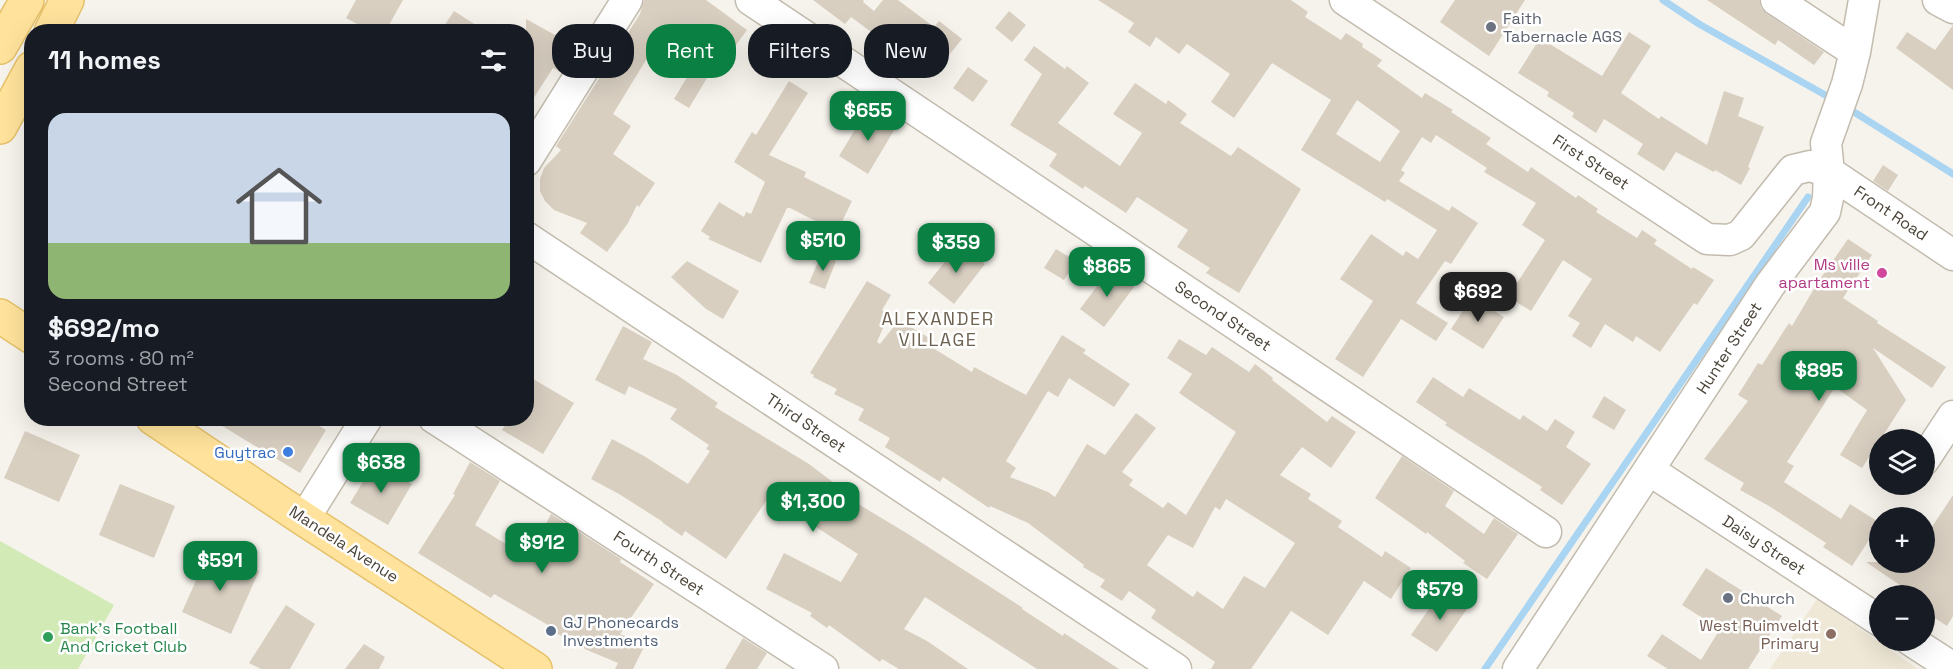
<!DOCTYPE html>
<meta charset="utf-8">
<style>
:root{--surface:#171b24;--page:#20242c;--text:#f1f3f6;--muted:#9ea1a6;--line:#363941;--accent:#0b8043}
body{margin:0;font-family:"Space Grotesk",sans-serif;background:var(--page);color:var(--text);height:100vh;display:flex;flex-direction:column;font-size:22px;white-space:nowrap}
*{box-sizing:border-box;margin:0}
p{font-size:20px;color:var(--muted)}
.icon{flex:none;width:33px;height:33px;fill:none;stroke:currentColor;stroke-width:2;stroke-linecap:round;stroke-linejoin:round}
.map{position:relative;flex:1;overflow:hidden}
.drawer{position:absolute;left:24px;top:24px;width:510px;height:402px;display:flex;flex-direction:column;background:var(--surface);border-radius:24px;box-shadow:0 6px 24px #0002}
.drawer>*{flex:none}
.banner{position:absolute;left:552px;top:24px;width:570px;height:54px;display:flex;gap:12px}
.tools{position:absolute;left:1869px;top:429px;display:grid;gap:12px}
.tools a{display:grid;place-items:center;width:66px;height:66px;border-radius:50%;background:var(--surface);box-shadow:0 6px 24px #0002;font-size:30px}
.price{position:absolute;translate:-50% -51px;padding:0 14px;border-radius:12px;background:var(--accent);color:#fff;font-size:20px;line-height:39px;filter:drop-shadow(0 2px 3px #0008)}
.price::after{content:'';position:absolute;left:50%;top:36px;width:18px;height:14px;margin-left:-9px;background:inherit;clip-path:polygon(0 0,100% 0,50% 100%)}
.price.on{background:#222;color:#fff}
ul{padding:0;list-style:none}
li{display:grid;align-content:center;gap:12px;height:318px;padding:0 24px}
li+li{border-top:2px solid var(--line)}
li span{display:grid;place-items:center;height:186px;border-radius:18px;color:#555}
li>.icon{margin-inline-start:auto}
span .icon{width:108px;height:108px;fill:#fffc;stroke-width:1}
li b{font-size:26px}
h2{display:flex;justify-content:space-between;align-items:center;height:72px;padding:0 24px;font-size:26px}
.pill{padding:0 21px;border-radius:24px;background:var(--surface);box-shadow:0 6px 24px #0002;font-size:21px;line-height:54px}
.pill.on{background:var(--accent);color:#fff}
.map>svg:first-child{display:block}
</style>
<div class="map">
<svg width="1953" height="669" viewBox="0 0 1953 669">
<rect width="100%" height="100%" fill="#f6f3ec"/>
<path fill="#efe8d6" d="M1817,599l101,70h-148z"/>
<path fill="#d2eab5" d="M0,541l114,64 -36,64h-78z"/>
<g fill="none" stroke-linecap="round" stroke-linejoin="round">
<path stroke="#a9d4f2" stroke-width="7" d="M1663,0l36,24 135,76
M1846,107l107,67
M1485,669l323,-472"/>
</g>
<path fill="#d8cfc1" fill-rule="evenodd" d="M356,0h47l-18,32h-13l-26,-14z
M644,0h62l41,30 -30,41 -4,-3 -24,40 -15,-9 25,-42 -5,-3 7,-9 -33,-21 -55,90 18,12 -18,28 42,29 -16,24 -2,-2 -9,18 -21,29 -27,-19 7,-10 -33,-13 -9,-9 -5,-10v-12l4,-11 17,-18 -5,-4 84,-132z
M813,0h51l-1,2 11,9 9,-11h15l36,27 5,-6 23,18 -21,26 -45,-35 -10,13 -35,-26 -6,7z
M1098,0h193l17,12 -3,5 36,23 5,-7 17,11 -1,3 20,13 -5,6 45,32 3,-5 28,17 -2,2 40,26 -5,6 42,28 3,-5 45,31 2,-3 20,14 -2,3 41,26 5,-8 15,10 -3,4 38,25 1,-2 21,13 -17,25 -3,-2 -34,49 -24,-16 -3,6 -28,-18 -14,24 -19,-12 8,-13 -12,-7 24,-37 -29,-19 -32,51 -23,-14 37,-57 -23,-15 14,-22 -52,-31 3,-4 -51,-33 -5,8 -9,-6 -21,33 4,3 -6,8 50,30 3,-5 26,17 -27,41 -6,-3 -29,42 32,20 -12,18 -35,-22 -38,58 -28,-18 38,-58 -33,-22 31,-45 32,22 3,-5 12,8 19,-29 -50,-31 -2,3 -84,-52 30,-50 -59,-37 -38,55 -23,-16 19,-28 -43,-30 -8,10 -23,-17 -6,10 -22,-15 6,-9zM1357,100l43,31 -20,31 -44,-28z
M1455,0h70l-36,56 -49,-34z
M1707,0h52l2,8 6,6 57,38 -10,13 -36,-25 -3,5z
M454,11l33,21h-47z
M1009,11l17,14 -14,17 -17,-14z
M526,19l49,27 -14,26 -8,-4 -27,42z
M1953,25v65l-57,-42 11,-16 28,18z
M1629,32l22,14 -30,47 38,26 2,-3 46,29 17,-54 20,7 -6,18 26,11 -16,40 2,1 -9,17 -26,-15 -1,2 -38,-20 -12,19 -27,-17 6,-10 -39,-25 -8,14 -24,-16 2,-4 -27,-17 2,-4 -31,-19 22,-35 62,38z
M1034,46l31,23 2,-3 22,17 -31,40 62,43 22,-33 -29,-19 22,-31 31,21 2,-4 19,14 -7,9 51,33 7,-9 63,42 -62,104 -33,-20 4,-5 -33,-21 11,-17 -51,-33 -11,16 -41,-27 -2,3 -34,-23 8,-12 -47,-29 32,-51 -18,-14z
M968,67l20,14 -15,21 -20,-14z
M789,81l19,12 -39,62 37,17 -2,5 48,24 -15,31 -47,-24h-3l-26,55 -53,-24 2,-2 -9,-6 18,-29 25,15 2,-5 5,2 14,-32 -31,-20 18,-30 4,3z
M867,110l29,17 -28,47 -29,-18z
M1883,165l15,10 -10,16 -15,-10z
M1848,239l24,16 -29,43 35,23 -1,2 69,44 -14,21 -59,-40 33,52 -44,68 -22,-13 27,-45 -32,-23 -48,75 7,4 -10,16 57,37 9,-15 30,19 -28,43 -29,-19 3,-4 -57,-37 -29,-16 4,-7 -40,-24 44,-58 -10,-6 20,-32 4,2 27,-42 3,3 26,-44z
M959,244l26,20 -31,40 -26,-21z
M1056,249l20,12 -12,19 -20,-12z
M821,255l15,6 -11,28 -16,-6z
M687,261l52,30 -16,28 -17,-10 -35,-32z
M1110,269l24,18 -30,40 -24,-18z
M867,281l24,14 -9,15 7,4 -12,28 3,2 19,-24 32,19 -3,6 44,27 2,-5 52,28 36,-60 24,15 -3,3 47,31 -16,23 -45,-29 -11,19 -10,-6 -42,70 10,7 -6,9 38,15 7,5 32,-53 18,11 31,-42 20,15 -34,44 11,8 -4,5 34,23 5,-6 18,13 50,-83 -57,-39 13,-19 -25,-16 12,-19 27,16 6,-8 37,25 6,-8 18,14 -1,2 55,42 5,-6 24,16 -25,36 -29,-21 -22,28 31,19 -3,5 34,22 -4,6 44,30 3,-6 26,17 -20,31 -27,-18 -36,54 -37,-24 -40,58h-40l4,-7 -64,-44 5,-8 -27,-19 -7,10 -22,-14 5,-7 -22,-13 1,-2 -56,-42 -38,-17 -1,2 -46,-31 -3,5 -55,-35 5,-9 -32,-18 6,-11 -30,-15 3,-5 -24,-12 1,-2 -4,-2zM1226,499l69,44 -30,45 -21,-12 -21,33 -26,-18 -4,6 -46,-32 21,-30 25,13 22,-41 5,3z
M1472,297l32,20 -21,32 -32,-20z
M623,326l29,16 -9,17 34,16 41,28 -3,4 94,57 29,22 -3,4 73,44 115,74 -1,1 41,27 1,-3 55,36h-82l-112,-72 -21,32 23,12 41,28h-69l-17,-10 -2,3 -51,-37 -2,3 -17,-12 2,-3 -46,-24 18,-36 57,29 17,-28 -39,-25 -46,-35 -5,8 -2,-1 -40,58 -41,-28 -3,5 -19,-13v-1l-44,-28 -28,-15 21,-40 32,17 44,28 22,-33 -4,-2 3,-4 -39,-26 7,-10 -48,-23 -4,9 -30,-15z
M1433,377l30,20 6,-9 51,32 3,-5 24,16 8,-12 20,13 -9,15 25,17 -29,41 -22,-15 2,-3 -97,-62 2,-2 -31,-21z
M533,379l41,24 -31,51 -41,-24 8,-12h16v-28z
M1604,396l22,14 -12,20 -22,-13z
M209,418h98l19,12 -26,43z
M25,431l55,24 -21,47 -55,-24z
M1402,456l52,35 -9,15 39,28 10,-16 24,16 -31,45 -24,-16 2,-2 -38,-29 -1,2 -51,-36z
M375,462l37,22 -24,41 -38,-22z
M470,462l30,19 -25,44 54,33 22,-44 70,45 -1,3 34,22 -34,50 25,11 -12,24h-18l3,-6 -31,-13 -33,-18 1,-3 -61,-35 -3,4 -73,-45 37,-58 -2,-1z
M120,484l55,22 -21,52 -55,-23z
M1953,495v121l-6,10 -23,-15v-15h-8l-50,-34h58v-23z
M210,549l49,22 -28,63 -49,-22z
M1706,568l76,48 -34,53h-80l-21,-13 15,-22 39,26 19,-31 -38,-24z
M1442,590l27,16 -32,46 -26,-17z
M286,605l29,19 -25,45h-29l-12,-6z
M743,638l24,15 -10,16h-32z
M364,644l21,13 -6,12h-34z"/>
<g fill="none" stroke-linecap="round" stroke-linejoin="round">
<defs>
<path id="minor" d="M751,0l795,532
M1345,0l362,239 23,1 11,-5 52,-65 17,-4 19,6 124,83
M1776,0l79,52
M1938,0l15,8
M526,161l101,-161
M526,237l650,432
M434,418l389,251
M1924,460l29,-44
M1649,470l231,151
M304,519l63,-101
M1910,640l43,28
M1518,669l252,-384 55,-73 3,-14 1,-26 -3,-29 21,-59 8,-32 9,-52"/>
<path id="major" d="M51,32l16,-32
M0,47l27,-47
M0,127l32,-59
M0,316l32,21
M153,418l151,101 231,150"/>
</defs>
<use href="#minor" stroke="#c2bbae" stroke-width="33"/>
<use href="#major" stroke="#e6c16a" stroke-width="36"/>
<use href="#minor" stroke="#fff" stroke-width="30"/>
<use href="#major" stroke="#ffe39c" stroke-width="33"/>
</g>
<g fill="#6b7280" stroke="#fff" stroke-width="2">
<circle cx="1491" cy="27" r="6"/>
<circle cx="1728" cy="598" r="6"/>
</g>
<circle fill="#d1479c" stroke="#fff" stroke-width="2" cx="1882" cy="273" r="6"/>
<circle fill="#3f7fe0" stroke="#fff" stroke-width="2" cx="288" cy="452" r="6"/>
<circle fill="#5c6f8a" stroke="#fff" stroke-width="2" cx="551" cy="631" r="6"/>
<circle fill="#8d6e63" stroke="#fff" stroke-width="2" cx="1831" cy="634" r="6"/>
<circle fill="#2e9e5b" stroke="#fff" stroke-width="2" cx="48" cy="637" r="6"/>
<g text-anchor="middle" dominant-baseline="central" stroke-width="5" stroke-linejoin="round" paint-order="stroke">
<g font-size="16" fill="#5b616d" stroke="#fff" text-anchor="start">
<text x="1503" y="18">Faith<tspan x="1503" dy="18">Tabernacle AGS</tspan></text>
<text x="1740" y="598">Church</text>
</g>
<g font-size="16" fill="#4b4439" stroke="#fff">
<text transform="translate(1591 162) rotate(33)">First Street</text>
<text transform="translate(1891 213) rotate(34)">Front Road</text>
<text transform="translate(1223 316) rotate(34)">Second Street</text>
<text transform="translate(1729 348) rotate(-57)">Hunter Street</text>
<text transform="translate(806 423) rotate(34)">Third Street</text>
<text transform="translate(344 544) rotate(33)">Mandela Avenue</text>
<text transform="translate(1764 545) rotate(33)">Daisy Street</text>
<text transform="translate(659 563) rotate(33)">Fourth Street</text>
</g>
<g font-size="16" fill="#b23c85" stroke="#fff" text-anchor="end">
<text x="1870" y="264">Ms ville<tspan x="1870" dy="18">apartament</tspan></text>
</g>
<g font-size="16" fill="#366cbe" stroke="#fff" text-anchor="end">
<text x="276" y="452">Guytrac</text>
</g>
<g font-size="16" fill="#4e5e75" stroke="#fff" text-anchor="start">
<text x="563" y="622">GJ Phonecards<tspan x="563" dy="18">Investments</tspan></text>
</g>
<g font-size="16" fill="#785e54" stroke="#fff" text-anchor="end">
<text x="1819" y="625">West Ruimveldt<tspan x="1819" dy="18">Primary</tspan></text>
</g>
<g font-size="16" fill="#27864d" stroke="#fff" text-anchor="start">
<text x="60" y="628">Bank's Football<tspan x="60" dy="18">And Cricket Club</tspan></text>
</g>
<g font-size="18" letter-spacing="1.5" fill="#6e6250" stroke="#fff">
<text x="938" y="318">ALEXANDER<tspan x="938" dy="21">VILLAGE</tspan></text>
</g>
</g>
</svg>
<div class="tools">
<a><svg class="icon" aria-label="layers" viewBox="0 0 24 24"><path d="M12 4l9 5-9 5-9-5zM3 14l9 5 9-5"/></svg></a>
<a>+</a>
<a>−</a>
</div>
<b class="price" style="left:868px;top:142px">$655</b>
<b class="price" style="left:823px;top:272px">$510</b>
<b class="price" style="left:956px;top:274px">$359</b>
<b class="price" style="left:1107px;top:298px">$865</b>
<b class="price on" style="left:1478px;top:323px">$692</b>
<b class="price" style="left:1819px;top:402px">$895</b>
<b class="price" style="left:381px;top:494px">$638</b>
<b class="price" style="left:813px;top:533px">$1,300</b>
<b class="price" style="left:542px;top:574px">$912</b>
<b class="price" style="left:220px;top:592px">$591</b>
<b class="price" style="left:1440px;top:621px">$579</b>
<div class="banner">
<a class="pill">Buy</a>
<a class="pill on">Rent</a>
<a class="pill">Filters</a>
<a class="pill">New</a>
</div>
<section class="drawer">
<h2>11 homes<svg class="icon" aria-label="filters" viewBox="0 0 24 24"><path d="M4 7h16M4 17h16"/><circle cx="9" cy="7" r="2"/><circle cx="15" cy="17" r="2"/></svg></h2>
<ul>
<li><span style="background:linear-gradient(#c9d6e8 70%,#8fb573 0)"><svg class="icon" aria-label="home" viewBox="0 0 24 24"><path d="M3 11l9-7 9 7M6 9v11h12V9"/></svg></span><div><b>$692/mo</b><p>3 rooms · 80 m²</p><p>Second Street</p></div></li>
</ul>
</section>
</div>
